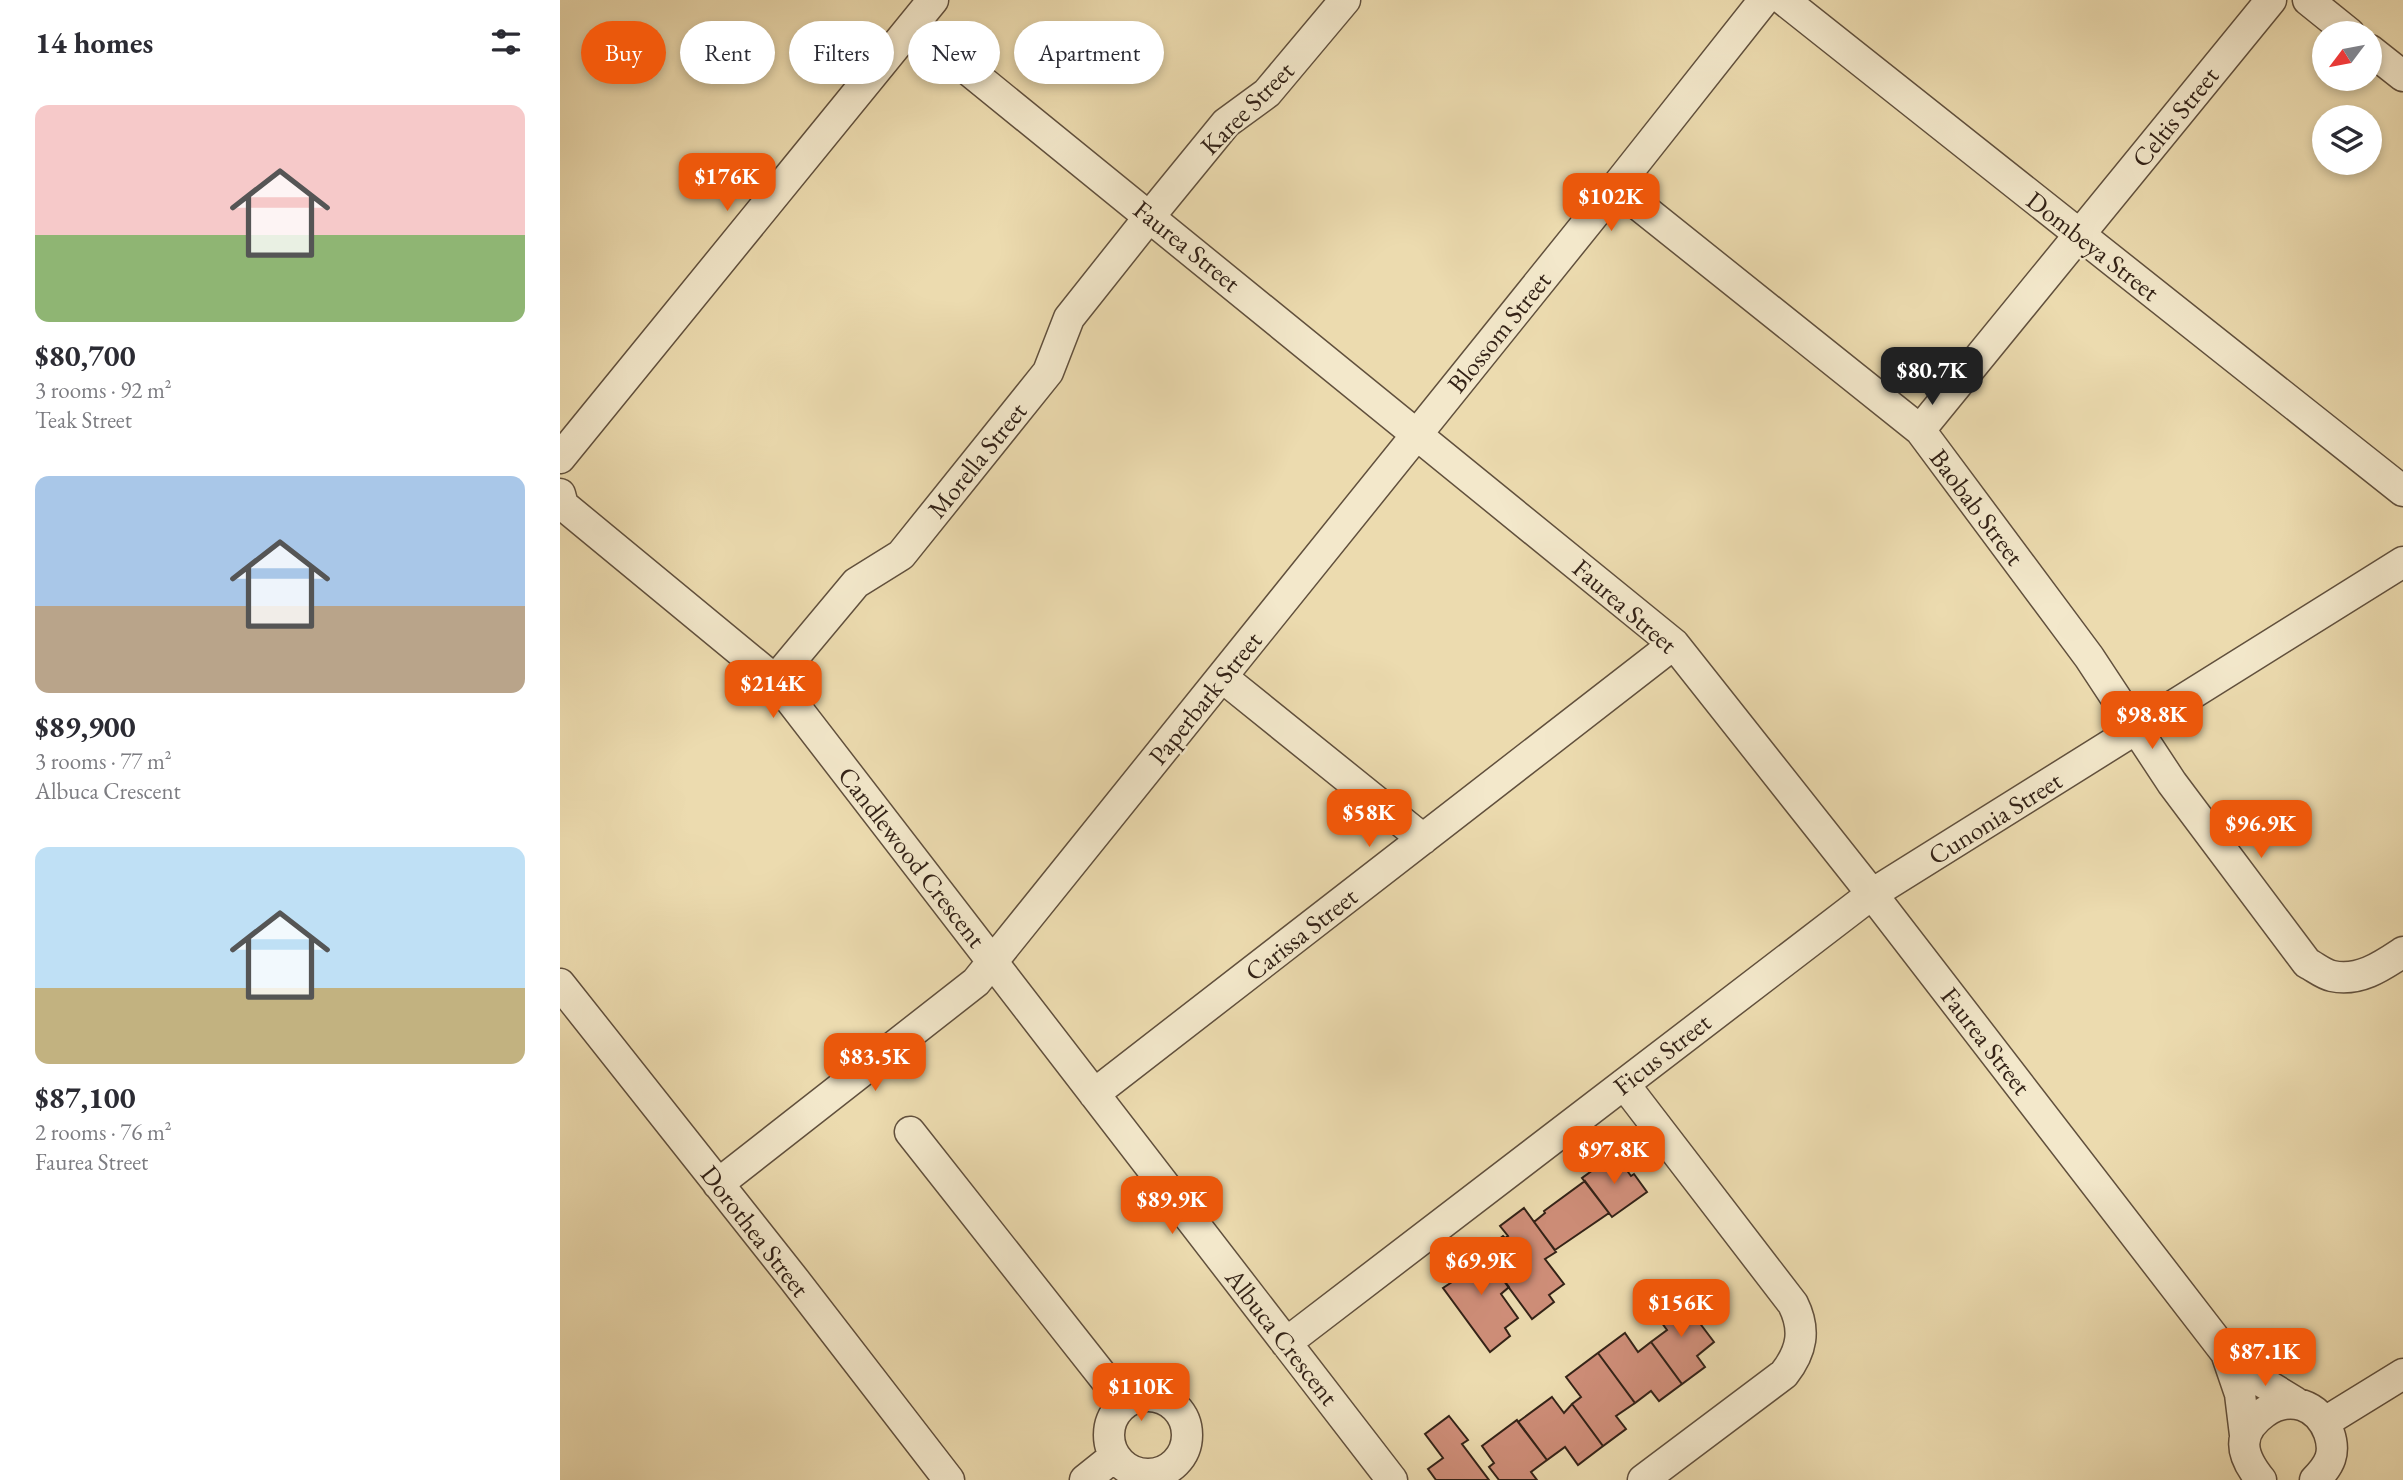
<!DOCTYPE html>
<meta charset="utf-8">
<style>
:root{--surface:#fff;--page:#f2f2f3;--text:#2b2b33;--muted:#7c7c81;--accent:#ea580c}
body{margin:0;font-family:"EB Garamond",serif;background:var(--page);color:var(--text);height:100vh;display:flex;flex-direction:column;font-size:26px;white-space:nowrap}
*{box-sizing:border-box;margin:0}
p{font-size:23px;color:var(--muted)}
.icon{flex:none;width:38px;height:38px;fill:none;stroke:currentColor;stroke-width:2;stroke-linecap:round;stroke-linejoin:round}
.map{position:relative;flex:1;overflow:hidden}
.drawer{display:flex;flex-direction:column;background:var(--surface);width:560px}
.drawer>*{flex:none}
.top-card{position:absolute;left:21px;top:21px;width:665px;height:63px;display:flex;gap:14px}
.needle{width:46px;rotate:238deg}
.buttons{position:absolute;left:1752px;top:21px;display:grid;gap:14px}
.buttons a{display:grid;place-items:center;width:70px;height:70px;border-radius:50%;background:var(--surface);box-shadow:0 4px 10px #0003;font-size:35px}
.price{position:absolute;translate:-50% -60px;padding:0 16px;border-radius:14px;background:var(--accent);color:#fff;font-size:23px;line-height:46px;filter:drop-shadow(0 2px 4px #0008)}
.price::after{content:'';position:absolute;left:50%;top:42px;width:21px;height:16px;margin-left:-10px;background:inherit;clip-path:polygon(0 0,100% 0,50% 100%)}
.price.active{background:#222;color:#fff}
ul{padding:0;list-style:none}
li{display:grid;align-content:center;gap:14px;height:371px;padding:0 35px}
li span{display:grid;place-items:center;height:217px;border-radius:14px;color:#555}
li>.icon{margin-inline-start:auto}
span .icon{width:126px;height:126px;fill:#fffc;stroke-width:1}
li b{font-size:30px}
h2{display:flex;justify-content:space-between;align-items:center;height:84px;padding:0 35px;font-size:30px}
.tag{padding:0 24px;border-radius:32px;background:var(--surface);box-shadow:0 4px 10px #0003;font-size:24px;line-height:63px}
.tag.active{background:var(--accent);color:#fff}
main{display:flex;flex:1;min-height:0}
.map>svg:first-child{display:block}
</style>
<main>
<section class="drawer">
<h2>14 homes<svg class="icon" aria-label="filters" viewBox="0 0 24 24"><path d="M4 7h16M4 17h16"/><circle cx="9" cy="7" r="2"/><circle cx="15" cy="17" r="2"/></svg></h2>
<ul>
<li><span style="background:linear-gradient(#f6c9c9 60%,#8fb573 0)"><svg class="icon" aria-label="home" viewBox="0 0 24 24"><path d="M3 11l9-7 9 7M6 9v11h12V9"/></svg></span><div><b>$80,700</b><p>3 rooms · 92 m²</p><p>Teak Street</p></div></li>
<li><span style="background:linear-gradient(#a9c7e8 60%,#b9a48a 0)"><svg class="icon" aria-label="home" viewBox="0 0 24 24"><path d="M3 11l9-7 9 7M6 9v11h12V9"/></svg></span><div><b>$89,900</b><p>3 rooms · 77 m²</p><p>Albuca Crescent</p></div></li>
<li><span style="background:linear-gradient(#bfe0f5 65%,#c2b280 0)"><svg class="icon" aria-label="home" viewBox="0 0 24 24"><path d="M3 11l9-7 9 7M6 9v11h12V9"/></svg></span><div><b>$87,100</b><p>2 rooms · 76 m²</p><p>Faurea Street</p></div></li>
</ul>
</section>
<div class="map">
<svg width="1843" height="1480" viewBox="0 0 1843 1480">
<rect width="100%" height="100%" fill="#ecdbaf"/>
<filter id="stains"><feTurbulence type="fractalNoise" baseFrequency=".00286" numOctaves="4"/><feColorMatrix values="0 0 0 0 .2 0 0 0 0 .09 0 0 0 0 .02 0 0 0 .5 -.17"/></filter>
<radialGradient id="worn" r=".72"><stop offset=".6" stop-color="#630" stop-opacity="0"/><stop offset="1" stop-color="#630" stop-opacity=".3"/></radialGradient>
<path fill="#cf8e79" stroke="#332217" stroke-width="2" d="M1055,1154l16,22 3,-2 13,18 -35,25 -30,-39z
M1025,1181l24,32 -54,37 -21,-28 11,-9 -1,-2z
M964,1208l32,44 -11,7 19,25 -15,11 5,7 -22,17 -48,-65 12,-9 -2,-2 9,-7 2,2 3,-2 -8,-10z
M916,1243l33,44 -8,7 17,24 -13,10 5,8 -20,16 -47,-64 12,-8 -3,-5 7,-4 -7,-10z
M1117,1293l37,49 -17,14 8,11 -23,17 -31,-42 16,-12 -14,-19z
M1065,1333l13,19 13,-10 31,42 -23,17 -8,-10 -16,12 -37,-50z
M1038,1353l37,50 -19,13 10,13 -23,17 -31,-42 9,-7 -15,-20z
M992,1397l12,16 8,-9 31,42 -25,19 -13,-18 -18,13 -29,-38z
M889,1416l19,24 -6,4 27,36h-53l-8,-11 15,-11 -18,-24z
M957,1420l30,40 -16,12 6,8h-38l-10,-13 5,-4 -12,-17z"/>
<g fill="none" stroke-linecap="round" stroke-linejoin="round">
<defs>
<path id="minor" d="M1224,0l619,491
M1748,0l41,33
M353,25l761,619 198,250 354,459 38,30 31,19
M1810,50l33,26
M1056,187l304,243 169,227 83,126 135,180c8,4 16,11 25,13 27,6 50,-10 71,-24
M1360,430l351,-430
M0,458l373,-458
M0,494l3,11 212,175 617,800
M662,677l201,162
M215,680l81,-97 45,-28 147,-183 21,-54 81,-102 76,-93 41,-30 78,-93
M0,984l233,294 156,202
M1064,1084l169,220c13,26 9,47 -9,70l-141,106
M534,1094l580,-450
M350,1132l214,271
M158,1184l258,-202 640,-795 148,-187
M726,1343l586,-449 531,-332
M1666,1353l14,41 5,41
M549 1435a39 39 0 1 1 78 0a39 39 0 1 1-78 0Z
M1765,1422l78,-48
M525,1480l30,-24
M1701,1480c-21,-26 -25,-47 4,-68 25,-17 53,-8 64,21 7,20 1,32 -14,47"/>
</defs>
<use href="#minor" stroke="#61503d" stroke-width="33"/>
<use href="#minor" stroke="#f3e8cb" stroke-width="30"/>
</g>
<g text-anchor="middle" dominant-baseline="central" stroke-width="5" stroke-linejoin="round" paint-order="stroke">
<g font-size="26" fill="#332217" stroke="#f3e8cb">
<text transform="translate(687 108) rotate(-45)">Karee Street</text>
<text transform="translate(1615 117) rotate(-51)">Celtis Street</text>
<text transform="translate(627 246) rotate(39)">Faurea Street</text>
<text transform="translate(1533 246) rotate(38)">Dombeya Street</text>
<text transform="translate(939 332) rotate(-51)">Blossom Street</text>
<text transform="translate(417 460) rotate(-51)">Morella Street</text>
<text transform="translate(1417 507) rotate(53)">Baobab Street</text>
<text transform="translate(1065 606) rotate(41)">Faurea Street</text>
<text transform="translate(645 698) rotate(-51)">Paperbark Street</text>
<text transform="translate(1435 818) rotate(-32)">Cunonia Street</text>
<text transform="translate(352 857) rotate(52)">Candlewood Crescent</text>
<text transform="translate(741 934) rotate(-38)">Carissa Street</text>
<text transform="translate(1426 1041) rotate(52)">Faurea Street</text>
<text transform="translate(1102 1054) rotate(-38)">Ficus Street</text>
<text transform="translate(195 1231) rotate(52)">Dorothea Street</text>
<text transform="translate(722 1337) rotate(52)">Albuca Crescent</text>
</g>
</g>
<rect width="100%" height="100%" filter="url(#stains)"/>
<rect width="100%" height="100%" fill="url(#worn)"/>
</svg>
<div class="buttons">
<a><svg class="needle" viewBox="-14 -14 28 28"><path d="M0-13l5 13h-10z" fill="#e53935"/><path d="M0 13l5-13h-10z" fill="#7c7c81"/></svg></a>
<a><svg class="icon" aria-label="layers" viewBox="0 0 24 24"><path d="M12 4l9 5-9 5-9-5zM3 14l9 5 9-5"/></svg></a>
</div>
<b class="price" style="left:167px;top:213px">$176K</b>
<b class="price" style="left:1051px;top:233px">$102K</b>
<b class="price active" style="left:1372px;top:407px">$80.7K</b>
<b class="price" style="left:213px;top:720px">$214K</b>
<b class="price" style="left:1592px;top:751px">$98.8K</b>
<b class="price" style="left:809px;top:849px">$58K</b>
<b class="price" style="left:1701px;top:860px">$96.9K</b>
<b class="price" style="left:315px;top:1093px">$83.5K</b>
<b class="price" style="left:1054px;top:1186px">$97.8K</b>
<b class="price" style="left:612px;top:1236px">$89.9K</b>
<b class="price" style="left:921px;top:1297px">$69.9K</b>
<b class="price" style="left:1121px;top:1339px">$156K</b>
<b class="price" style="left:1705px;top:1388px">$87.1K</b>
<b class="price" style="left:581px;top:1423px">$110K</b>
<div class="top-card">
<a class="tag active">Buy</a>
<a class="tag">Rent</a>
<a class="tag">Filters</a>
<a class="tag">New</a>
<a class="tag">Apartment</a>
</div>
</div>
</main>
